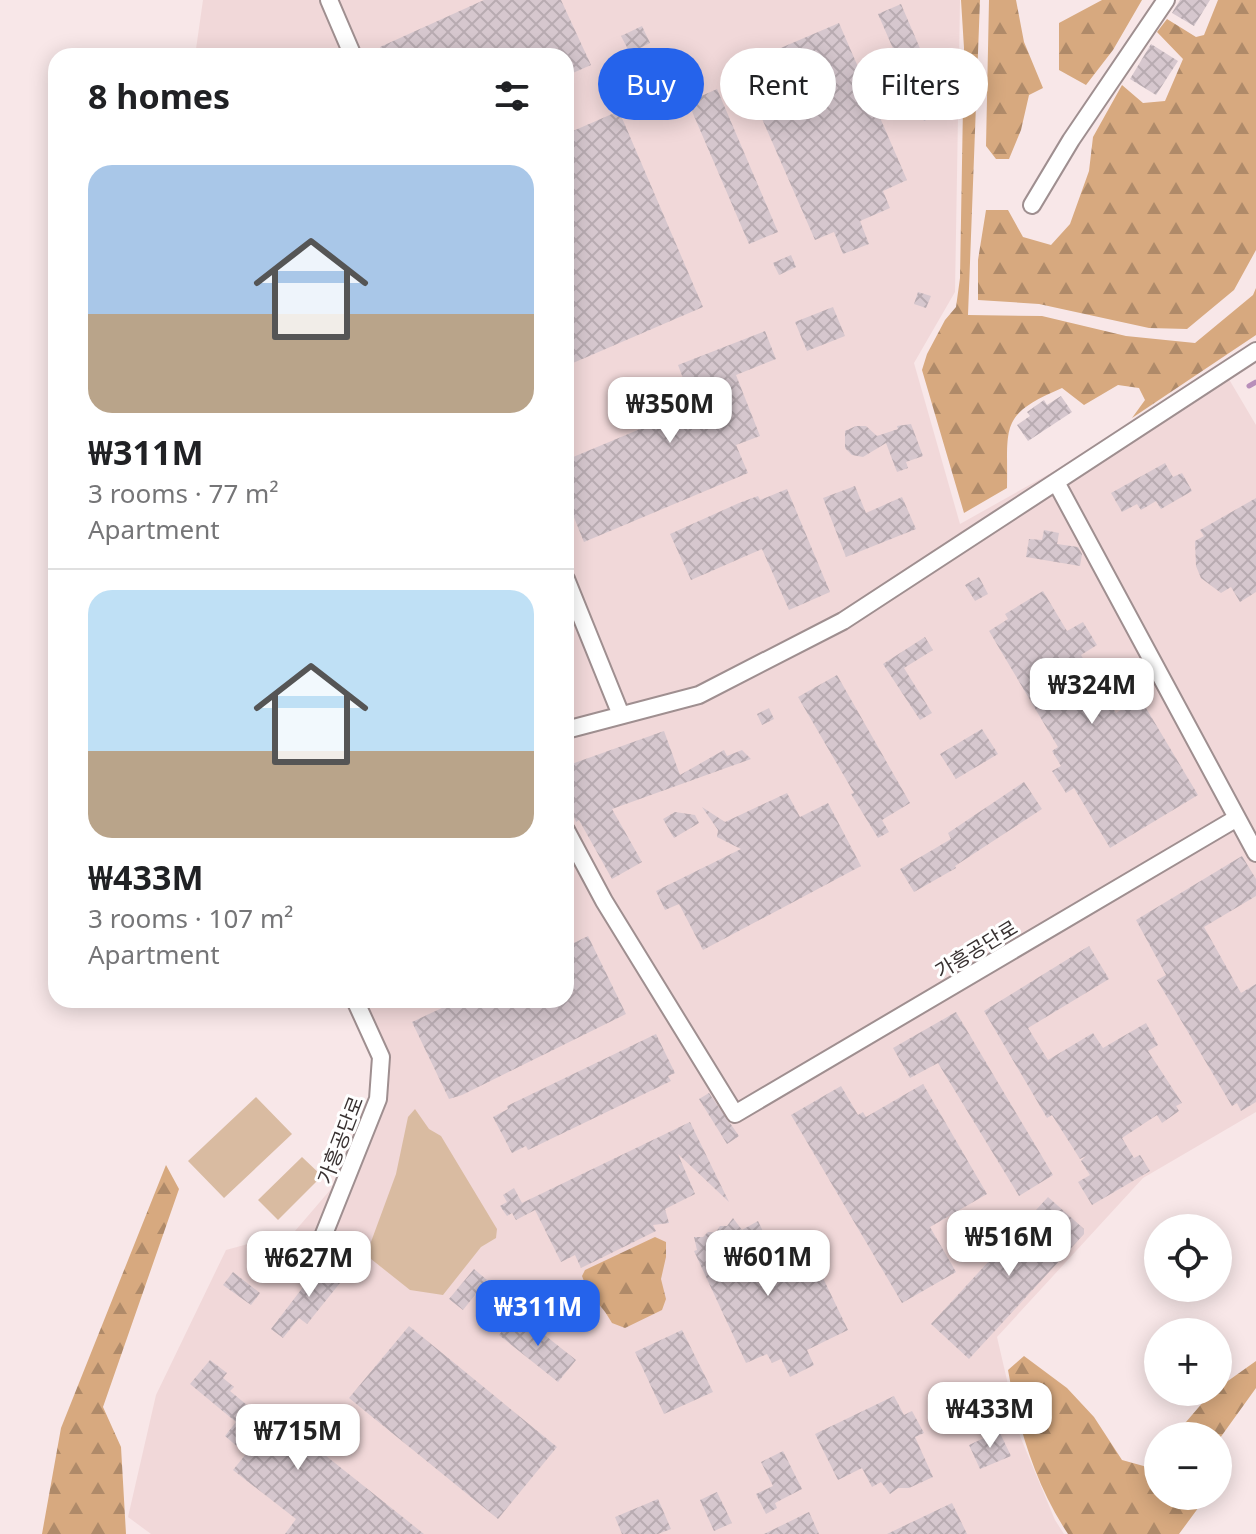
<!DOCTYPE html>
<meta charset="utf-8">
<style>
:root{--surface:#fff;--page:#f2f2f2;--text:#202124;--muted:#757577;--line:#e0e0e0;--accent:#2563eb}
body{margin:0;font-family:"Noto Sans","Noto Sans KR",sans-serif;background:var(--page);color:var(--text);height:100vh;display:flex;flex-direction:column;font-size:30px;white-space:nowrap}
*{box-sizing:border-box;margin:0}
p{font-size:26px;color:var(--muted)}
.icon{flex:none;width:44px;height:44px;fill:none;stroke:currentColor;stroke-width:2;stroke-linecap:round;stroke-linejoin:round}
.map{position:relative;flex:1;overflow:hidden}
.details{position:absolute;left:48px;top:48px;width:526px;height:960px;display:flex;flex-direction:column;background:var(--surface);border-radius:24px;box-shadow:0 4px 20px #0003}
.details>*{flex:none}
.banner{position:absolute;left:598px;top:48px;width:538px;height:72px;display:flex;gap:16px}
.buttons{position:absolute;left:1144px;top:1214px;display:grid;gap:16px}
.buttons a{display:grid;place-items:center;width:88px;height:88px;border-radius:50%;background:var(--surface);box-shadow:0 4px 20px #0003;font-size:40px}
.price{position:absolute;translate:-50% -68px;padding:0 18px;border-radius:16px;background:#fff;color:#222;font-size:26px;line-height:52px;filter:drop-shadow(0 2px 4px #0008)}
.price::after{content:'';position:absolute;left:50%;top:48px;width:24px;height:18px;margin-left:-12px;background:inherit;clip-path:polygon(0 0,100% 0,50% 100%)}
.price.active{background:var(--accent);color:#fff}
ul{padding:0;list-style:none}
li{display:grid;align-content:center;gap:16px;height:424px;padding:0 40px}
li+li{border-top:2px solid var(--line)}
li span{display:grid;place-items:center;height:248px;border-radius:24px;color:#555}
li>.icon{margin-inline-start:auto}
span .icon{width:144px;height:144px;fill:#fffc;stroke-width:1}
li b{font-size:34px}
h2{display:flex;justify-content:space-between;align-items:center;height:96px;padding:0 40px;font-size:34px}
.chip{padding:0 28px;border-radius:36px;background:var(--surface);box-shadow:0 4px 20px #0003;font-size:28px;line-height:72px}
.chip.active{background:var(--accent);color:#fff}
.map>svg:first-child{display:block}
</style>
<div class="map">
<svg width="1256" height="1534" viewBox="0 0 1256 1534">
<defs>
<pattern id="forest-firs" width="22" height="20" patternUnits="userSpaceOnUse" patternTransform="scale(2)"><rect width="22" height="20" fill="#d7a97f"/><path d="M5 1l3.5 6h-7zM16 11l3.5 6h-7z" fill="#af8a69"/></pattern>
<pattern id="building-cross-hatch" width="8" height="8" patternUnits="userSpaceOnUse" patternTransform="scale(2)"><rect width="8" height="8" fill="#d6c7ce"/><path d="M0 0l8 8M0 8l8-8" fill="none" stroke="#b8abb1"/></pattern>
</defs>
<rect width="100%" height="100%" fill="#f8e7e8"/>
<path fill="#f1d8d9" d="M203,0h757l-5,292 -41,71 46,161 141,-79 119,-81 36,61v687l-113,66 -146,159 23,99 35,84 9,14h-913l-23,-17 28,-122 70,-145 69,-19 36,-42 41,-90 9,-42 -34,-57h219v-944h-371z"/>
<path fill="#d9bba1" d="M256,1097l36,37 -68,64 -36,-37z
M415,1109l14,20 12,7 56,93 -1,9 -15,9 -38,48 -33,-5 -39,-31 -3,-9 28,-76 12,-57z
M302,1157l20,19 -44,44 -20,-20z"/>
<path fill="url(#forest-firs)" d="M961,0h19l-12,315 74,1 84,20 69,7 58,-48 3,-7v47l-124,83 13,-18 -6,-12 -21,-3 -34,20 -22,-17c-63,27 -54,37 -55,100l-43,25 -42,-143 5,-16 18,-34 11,-13 4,-29 4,-230z
M989,0h27l8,42 19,46 -14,7 -8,35 -12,29h-13l-10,-13z
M1102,0h40l-29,50 -27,35 -27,-15v-47z
M1218,0h38v250l-22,40 -47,39 -38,-1 -110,-24 -61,-4v-40l8,-50h22l15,27 28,8 19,-21 19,-53 4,-34 29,-52 21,18 22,-2 18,-42 -26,-27 10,-13 29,18 8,-2z
M166,1165l13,24 -76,218 18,40 5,87h-84l19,-106z
M655,1237l11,5v15l-5,22 5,20 -4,11 -37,18 -13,-5c-11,-20 -22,-25 -30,-47l3,-6z
M1024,1356l43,32 27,29 28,43 36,10v26h49l-28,38h-111c-32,-48 -50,-107 -60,-164z
M1256,1361v27l-36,50 -2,7v-9h-44l36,-42 8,-2v-4z"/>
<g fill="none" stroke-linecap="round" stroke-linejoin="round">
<path stroke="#b88fba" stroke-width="5" d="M1249,386l7,-4"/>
</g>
<path fill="url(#building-cross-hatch)" d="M484,0h77l30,65 -25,11v-20h-182l-4,-9z
M1180,0h30l-16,26 -22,-13z
M901,4l30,70 -23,9 -30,-69z
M839,23l68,157 -24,11 7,17 -30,13 9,23 -26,10 -9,-22 -19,8 -76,-174z
M642,26l8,17 -20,10 -9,-17z
M1151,44l27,17 -22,34 -26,-16z
M717,89l61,143 -29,12 -61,-142z
M931,98l8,16 -15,7 -7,-17z
M619,111l84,196 -137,59v-232z
M791,255l5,12 -17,8 -6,-12z
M918,292l13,4 -5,12 -12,-4z
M833,307l12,29 -38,15 -12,-29z
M765,331l11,28 -40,16 24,61 -24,9 12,28 -164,69 -18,-44v-38l79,-33 -19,-42 17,-8 20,43 31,-13 -16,-42z
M1061,396l11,16 -44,29 -11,-16 13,-9 -3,-4 17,-12 3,5z
M911,424l12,32 -17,6 2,6 -11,4 -11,-29 -23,14 -11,-2 -7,-7v-17l11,-5h10l11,10 21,-7 -1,-3z
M1165,463l8,14 9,-4 10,18 -31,18 -5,-8 -15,9 -4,-6 -15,8 -11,-19z
M855,486l11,27 36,-16 14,32 -70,28 -23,-59z
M787,489l43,103 -41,18 -27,-61 -71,31 -21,-46 69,-31 19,-7 2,4z
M1256,498v94l-16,10 -9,-15 -10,6 -20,-15 -5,-12 -1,-25 9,-5 -4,-6z
M1044,530l15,3 -2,11 21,3 4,7 -2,12 -54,-9 3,-18 13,1z
M979,577l9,17 -13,7 -10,-16z
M1043,591l24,40 16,-9 14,23 -16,10 35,58 24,-15 58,97 -88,53 -36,-60 -8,5 -14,-22 9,-5 -9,-15 6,-4 -69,-116 19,-12 -3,-5z
M925,637l8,13 -29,18 28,45 -12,7 -37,-56z
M837,675l73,128 -28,17 7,12 -11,6 -27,-44 3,-1 -56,-96z
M769,708l5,11 -12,6 -5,-11z
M982,729l16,25 -42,25 -16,-25z
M664,731l16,44 44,-25 3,6 15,-6 9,9 -139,50 30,53 -30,17 -33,-59 -3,2 -10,-27v-29z
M1024,782l18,27 -87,57 1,2 -42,24 -14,-23 51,-30 -3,-6z
M787,793l13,24 28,-14 33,63 -158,84 -24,-46 -14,6 -9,-19 85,-42 -24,-12 1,-7 -16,-23 23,15z
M675,812l20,3 4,8 -25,15 -11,-19z
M1242,856l14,23v17l-52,31 37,66 15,-9v118l-15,9 -4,-8 -5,3 -75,-126 9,-5 -30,-55z
M588,936l38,78 -164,81 -13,4 -37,-77 47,-22h107v-53z
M1089,946l20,33 -81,49 20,32 45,-27 10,15 43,-25 12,22 -10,6 34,52 -6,3 3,5 -17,12 -5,-8 -35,23 12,20 6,-3 10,16 -58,34 -14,-23 12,-7 -9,-14 5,-5 -6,3 -28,-44 -5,3 -63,-107z
M956,1012l97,163 -34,21 -81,-133 -28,15 -17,-30z
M656,1034l19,39 -7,3 3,5 -143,69 -2,-4 -14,7 -19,-36 15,-8 -1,-3z
M923,1084l64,110 -57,33 26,45 -54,31 -111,-188 50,-29 17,29 5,-3 3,5z
M709,1093l30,43 -12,8 -28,-45z
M690,1122l39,80 -51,-48 17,40 -30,15 4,14 -16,2 3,6 -75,37 -6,-13 -14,7 -26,-52 -19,10 -4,-7 -5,3 -7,-10 7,-4 -4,-7 11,-7 8,15z
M1048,1197l36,32v5l-115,125 -38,-35z
M733,1218l9,12 16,-9 11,23 -15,6 12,27 46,-22 36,75 -41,20 7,15 -24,12 -9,-18 -9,4 -5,-9 -21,9 -52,-112 3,-1 -3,-13h9l5,-5h8l4,-6h7z
M323,1261l21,17 -37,46 -8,-6 -16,20 -12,-9z
M474,1269l13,11 -24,30 -14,-11z
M233,1272l27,21 -9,12 -28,-20z
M517,1313l59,47 -18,22 -59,-47z
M409,1326l148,121 -59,72 -149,-121z
M682,1330l31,62 -49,22 -29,-62z
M210,1360l17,13 -4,5 11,9 -4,4 40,33 6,-8 148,118h-139l11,-15 -63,-49 13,-16 -21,-18 11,-14 -46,-38z
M894,1396l10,19 8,-4 12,22 -9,4 18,40 -24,11h-11l-8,6 -9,-12 -9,5 -10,-19 -24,12 -23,-46z
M999,1431l12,25 -31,13 -11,-24z
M783,1451l19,38 -27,14 2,5 -11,6 -10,-20 17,-8 -12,-24z
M717,1492l15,31 -18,8 -14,-31z
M658,1499l13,30 -13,5h-36l-7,-17z
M952,1503l15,31h-80z
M809,1512l10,22h-55z"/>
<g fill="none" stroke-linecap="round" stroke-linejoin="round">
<defs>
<path id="minor" d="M329,0l24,56
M1032,205l39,-65 95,-140
M1056,482l200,371
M566,579l55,136
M566,730l133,-35 144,-74 413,-270
M566,830l38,71 131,213 502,-296
M318,1249l60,-150 3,-42 -26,-57"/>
</defs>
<use href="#minor" stroke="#9f8f90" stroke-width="20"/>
<use href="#minor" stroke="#fff" stroke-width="16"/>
</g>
<g text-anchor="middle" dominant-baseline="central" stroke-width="6" stroke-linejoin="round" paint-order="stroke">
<g font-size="20" fill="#383131" stroke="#fff">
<text transform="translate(976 949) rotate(-31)">가흥공단로</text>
<text transform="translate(340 1140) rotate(-69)">가흥공단로</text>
</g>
</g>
</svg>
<div class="buttons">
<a><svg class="icon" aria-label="locate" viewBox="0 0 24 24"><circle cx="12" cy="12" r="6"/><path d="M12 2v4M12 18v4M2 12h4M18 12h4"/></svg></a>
<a>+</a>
<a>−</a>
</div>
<b class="price" style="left:670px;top:445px">₩350M</b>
<b class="price" style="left:1092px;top:726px">₩324M</b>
<b class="price" style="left:1009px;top:1278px">₩516M</b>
<b class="price" style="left:768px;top:1298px">₩601M</b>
<b class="price" style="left:309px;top:1299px">₩627M</b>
<b class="price active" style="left:538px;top:1348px">₩311M</b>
<b class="price" style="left:990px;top:1450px">₩433M</b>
<b class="price" style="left:298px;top:1472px">₩715M</b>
<div class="banner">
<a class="chip active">Buy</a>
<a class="chip">Rent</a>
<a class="chip">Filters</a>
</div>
<section class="details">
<h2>8 homes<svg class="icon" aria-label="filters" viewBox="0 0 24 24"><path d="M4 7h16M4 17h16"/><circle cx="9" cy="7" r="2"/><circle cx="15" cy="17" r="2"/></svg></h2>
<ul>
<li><span style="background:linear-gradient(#a9c7e8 60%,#b9a48a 0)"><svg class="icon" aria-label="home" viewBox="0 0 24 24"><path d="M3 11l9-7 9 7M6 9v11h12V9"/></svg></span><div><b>₩311M</b><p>3 rooms · 77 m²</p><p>Apartment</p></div></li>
<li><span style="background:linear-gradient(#bfe0f5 65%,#b9a48a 0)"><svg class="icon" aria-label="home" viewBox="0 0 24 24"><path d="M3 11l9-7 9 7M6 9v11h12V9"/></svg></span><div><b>₩433M</b><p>3 rooms · 107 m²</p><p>Apartment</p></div></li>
</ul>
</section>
</div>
